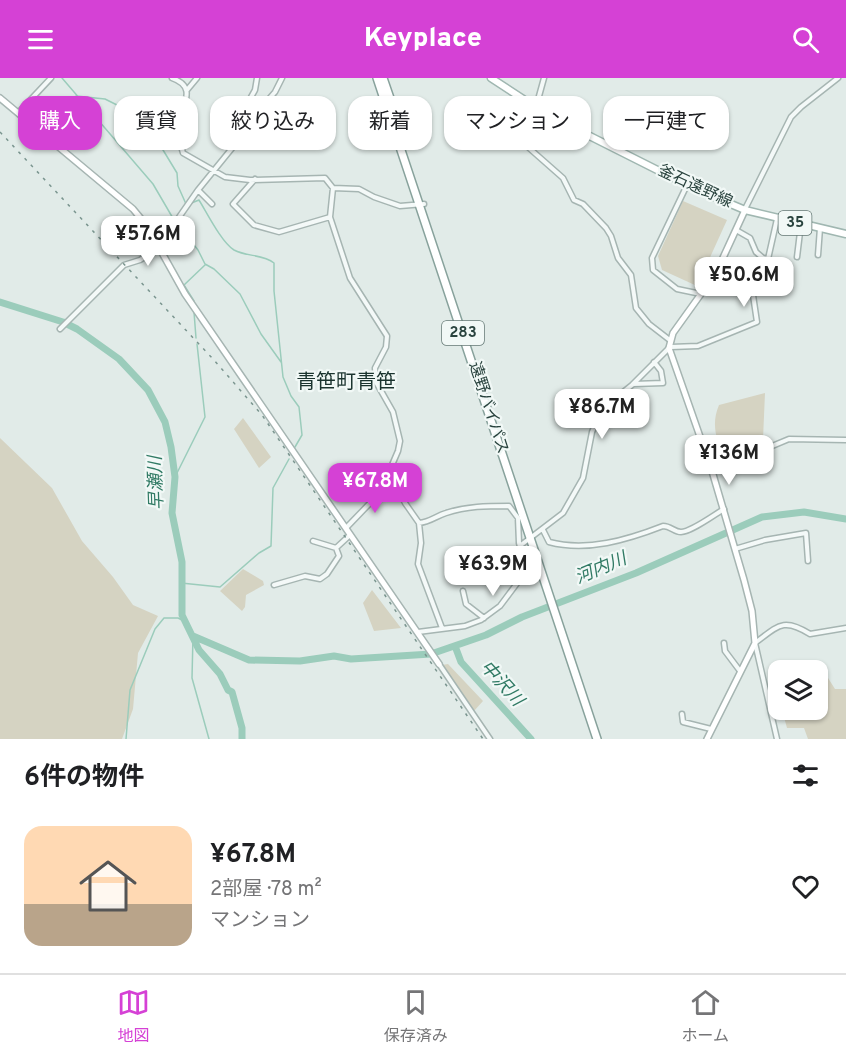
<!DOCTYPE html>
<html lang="ja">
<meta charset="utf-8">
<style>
:root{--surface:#fff;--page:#f6f6f6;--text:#202124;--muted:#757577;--line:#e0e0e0;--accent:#d541d5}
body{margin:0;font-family:Overpass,"Noto Sans JP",sans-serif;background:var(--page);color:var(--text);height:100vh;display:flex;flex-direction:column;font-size:22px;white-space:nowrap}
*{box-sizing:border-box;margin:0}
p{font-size:20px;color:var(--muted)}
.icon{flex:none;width:33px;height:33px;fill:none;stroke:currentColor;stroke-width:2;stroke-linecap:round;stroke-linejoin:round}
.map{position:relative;height:661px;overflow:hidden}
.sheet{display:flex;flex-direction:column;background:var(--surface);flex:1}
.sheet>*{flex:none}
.top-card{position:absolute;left:18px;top:18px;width:810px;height:54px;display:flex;gap:12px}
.tools{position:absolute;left:768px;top:582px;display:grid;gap:12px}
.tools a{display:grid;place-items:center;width:60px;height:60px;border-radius:12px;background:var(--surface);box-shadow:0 2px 4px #0004;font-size:30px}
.price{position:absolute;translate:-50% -51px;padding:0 14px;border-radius:12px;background:#fff;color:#222;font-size:20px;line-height:39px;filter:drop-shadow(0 2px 3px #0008)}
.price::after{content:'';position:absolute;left:50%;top:36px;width:18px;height:14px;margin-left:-9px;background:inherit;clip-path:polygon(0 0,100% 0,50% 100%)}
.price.active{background:var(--accent);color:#fff}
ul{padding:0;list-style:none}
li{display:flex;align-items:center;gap:18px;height:150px;padding:0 24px}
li+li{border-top:2px solid var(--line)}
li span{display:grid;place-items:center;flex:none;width:168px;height:120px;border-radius:18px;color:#555}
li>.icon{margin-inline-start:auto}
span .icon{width:72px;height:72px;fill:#fffc;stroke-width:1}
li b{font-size:26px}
h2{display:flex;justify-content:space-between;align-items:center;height:72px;padding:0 24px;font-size:26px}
.pill{padding:0 21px;border-radius:18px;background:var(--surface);box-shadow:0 2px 4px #0004;font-size:21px;line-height:54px}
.pill.active{background:var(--accent);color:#fff}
header{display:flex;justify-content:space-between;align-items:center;height:78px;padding:0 24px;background:var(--accent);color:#fff;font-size:27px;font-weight:800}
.tabs{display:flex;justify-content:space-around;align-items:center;height:84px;border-top:2px solid var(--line);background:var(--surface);font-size:16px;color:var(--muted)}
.tabs a{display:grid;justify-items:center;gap:3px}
.tabs .active{color:var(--accent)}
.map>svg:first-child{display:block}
</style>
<header><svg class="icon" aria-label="menu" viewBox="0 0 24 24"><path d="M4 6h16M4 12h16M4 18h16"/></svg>Keyplace<svg class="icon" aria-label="search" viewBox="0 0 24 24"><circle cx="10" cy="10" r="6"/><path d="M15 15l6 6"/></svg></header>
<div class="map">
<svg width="846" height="661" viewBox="0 0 846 661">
<rect width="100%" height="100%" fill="#e1ebe8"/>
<path fill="#d5d3c2" d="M683,123l44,19 -30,66 -35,-16 -4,-14z
M765,315l-2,46 -39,18c-8,-18 -13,-33 -5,-52z
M243,340l28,39 -12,11 -25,-39z
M0,360l52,50 30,53 31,36 20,28 25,11 -20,37 -5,56 -11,30h-122z
M243,491l20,12 1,4 -18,10 -1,12 -3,4 -22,-20z
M372,512l29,38 -27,3 -11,-28z
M448,586l35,37 -9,10 -32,-46z
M817,592h6l12,19h11v50h-38l-4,-11h-17l-5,-18h36z"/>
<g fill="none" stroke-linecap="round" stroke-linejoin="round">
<path stroke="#9bccbb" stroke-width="1.5" d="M62,0l91,106 21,36 24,30 7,14 9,5 26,25 21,40 20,28
M76,18l29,3 16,8 20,15 19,23 17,28 1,13 8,18
M189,126l10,-4c8,13 23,43 35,50 13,7 29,4 40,13v28l9,86 8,19 8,11 3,28 -7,12
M194,223l-10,-16 21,-20
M194,234l2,26
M175,399l30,-60 -8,-73
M181,505l39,4 39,-34 12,-7 2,-58 16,-29
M193,558l-1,42 17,61
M126,661l4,-49 25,-61 9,-11h14l6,3"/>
<path stroke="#9bccbb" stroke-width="7" d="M0,224l63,20 14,7 42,30 29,31 17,32 6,25 4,30 -3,36 10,49v53l17,35 21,24 8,16 4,2 10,36v11
M193,558l56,24 51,1 34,-5 17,3 80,-5 55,-19 36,-18 114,-44 126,-56 42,-5 42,7
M455,568l6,16 70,77"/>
<defs>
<path id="street" d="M172,0c26,9 10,27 8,46 -1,10 0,20 3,29l42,24 25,3 75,-2 8,10 26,1 15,8 26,9 24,-2
M187,12l10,-12
M536,29l8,-29
M246,30l16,-1 13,-15 7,-14
M542,33l-13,30v7l34,30 11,22 9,4 23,24 5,8 7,22 13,17 5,33 13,16 22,17
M19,34l32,-34
M220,45l24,12 15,3
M255,101l-22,25 21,21 25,7 51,-15
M687,107l-35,73 1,12 24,19 24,5
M333,110l-3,29 20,61 37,58 -1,11 -11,21 1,14 17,30 7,29 -2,10 -6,14v12l13,26 14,20 2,20 -3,21 24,64
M198,112l14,14
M745,131l46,-92 10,-10 37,-29
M159,168l39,-56 35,-43 12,-39 10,-18 2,-12
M818,177l2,-27
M797,179l4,-33
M763,180l5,1 9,-40
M761,195l4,2 3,-16
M60,251l64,-64 16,-5 19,-12
M671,269l27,-1 59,-24 -7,-47 11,-2 2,-15 -7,-6 -6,-14 -14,-8
M634,306l29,-1 -2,-12 -7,-9
M712,393l77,-32 57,1
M346,450l27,-28 24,-11
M543,452l6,12c38,10 78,-2 114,-16 8,0 11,6 18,6 10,0 33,-17 43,-23
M313,463l23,7
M521,467l42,-32 20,-35 9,-46 10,-23 30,-24 37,-37
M735,471l30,-9 41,-7 2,28
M274,507l31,-9 15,3 7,-5 12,-18 -3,-8 14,-13
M463,513l3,13 18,14
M418,554l47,-6 16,-6 19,-14 21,-28 4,-13 -6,-22 -1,-25 -9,-12c-22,0 -42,0 -63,7 -10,3 -16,9 -27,10
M724,565l1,8 15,20
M439,586l51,75
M682,636l1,8 28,7
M777,661l-22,-96c23,-17 28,-26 55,-9l36,-6"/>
<path id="secondary" d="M0,20l133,111 14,17 38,68 254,370
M707,661l48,-96 -3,-32 -8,-31 -32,-109 -43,-123 4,-15 43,-60 29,-63"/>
<path id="primary" d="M491,0l55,36 147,74 52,22 101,24"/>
<path id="highway" d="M377,0l220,661
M383,0l11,32"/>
</defs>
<use href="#street" stroke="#a6b5b2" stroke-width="7"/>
<use href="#secondary" stroke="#a6b5b2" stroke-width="8"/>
<use href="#primary" stroke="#a0b7b1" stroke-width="9"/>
<use href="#highway" stroke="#88a29c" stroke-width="10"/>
<use href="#street" stroke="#f4f9f8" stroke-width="4"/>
<use href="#secondary" stroke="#fff" stroke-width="5"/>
<use href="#primary" stroke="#fff" stroke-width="6"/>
<use href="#highway" stroke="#fff" stroke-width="7"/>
<path stroke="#7a958f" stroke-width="1.5" stroke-dasharray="3 6" stroke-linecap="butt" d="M0,54l213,227 49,56 221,324"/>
</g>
<g text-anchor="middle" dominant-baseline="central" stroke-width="4.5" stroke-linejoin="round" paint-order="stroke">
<g fill="#f1f8f6" stroke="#657975" stroke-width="1.5">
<rect x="778.5" y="133" width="33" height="24" rx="4.5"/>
<rect x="442" y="243" width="42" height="24" rx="4.5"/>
</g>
<g font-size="15" font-weight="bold" fill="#29433e">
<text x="795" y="145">35</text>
<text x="463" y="255">283</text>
</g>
<g font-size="16" fill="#29433e" stroke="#f1f8f6">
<text transform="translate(695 109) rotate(25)">釜石遠野線</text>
<text transform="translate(488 330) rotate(72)">遠野バイパス</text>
</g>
<g font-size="18" font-style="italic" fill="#307a64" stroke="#f1f8f6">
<text transform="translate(157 405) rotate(-92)">早瀬川</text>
<text transform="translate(601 491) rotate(-23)">河内川</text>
<text transform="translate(501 606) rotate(48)">中沢川</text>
</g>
<g font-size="20" fill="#1b342f" stroke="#f1f8f6">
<text x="346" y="305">青笹町青笹</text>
</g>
</g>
</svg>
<div class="tools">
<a><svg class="icon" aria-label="layers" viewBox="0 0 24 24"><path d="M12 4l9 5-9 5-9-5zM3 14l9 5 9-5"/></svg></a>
</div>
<b class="price" style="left:148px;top:189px">¥57.6M</b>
<b class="price" style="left:744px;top:230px">¥50.6M</b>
<b class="price" style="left:602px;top:362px">¥86.7M</b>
<b class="price" style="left:729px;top:408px">¥136M</b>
<b class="price active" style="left:375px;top:436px">¥67.8M</b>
<b class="price" style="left:493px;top:519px">¥63.9M</b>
<div class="top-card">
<a class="pill active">購入</a>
<a class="pill">賃貸</a>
<a class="pill">絞り込み</a>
<a class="pill">新着</a>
<a class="pill">マンション</a>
<a class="pill">一戸建て</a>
</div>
</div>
<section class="sheet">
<h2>6件の物件<svg class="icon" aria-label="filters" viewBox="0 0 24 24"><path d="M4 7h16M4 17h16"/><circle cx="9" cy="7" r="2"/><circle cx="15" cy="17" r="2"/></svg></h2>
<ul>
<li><span style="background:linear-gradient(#ffd9b3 65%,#b9a48a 0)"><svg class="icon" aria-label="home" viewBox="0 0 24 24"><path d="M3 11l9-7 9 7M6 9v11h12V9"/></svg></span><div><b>¥67.8M</b><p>2部屋 · 78 m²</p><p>マンション</p></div><svg class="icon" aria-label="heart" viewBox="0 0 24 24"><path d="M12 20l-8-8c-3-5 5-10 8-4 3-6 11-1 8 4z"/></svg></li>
</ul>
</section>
<nav class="tabs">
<a class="active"><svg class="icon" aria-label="map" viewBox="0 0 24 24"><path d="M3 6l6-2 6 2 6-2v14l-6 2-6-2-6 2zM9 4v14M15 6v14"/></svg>地図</a>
<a><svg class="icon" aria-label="saved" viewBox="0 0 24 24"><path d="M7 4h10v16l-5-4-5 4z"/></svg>保存済み</a>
<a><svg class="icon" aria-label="home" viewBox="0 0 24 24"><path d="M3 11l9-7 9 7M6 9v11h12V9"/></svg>ホーム</a>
</nav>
